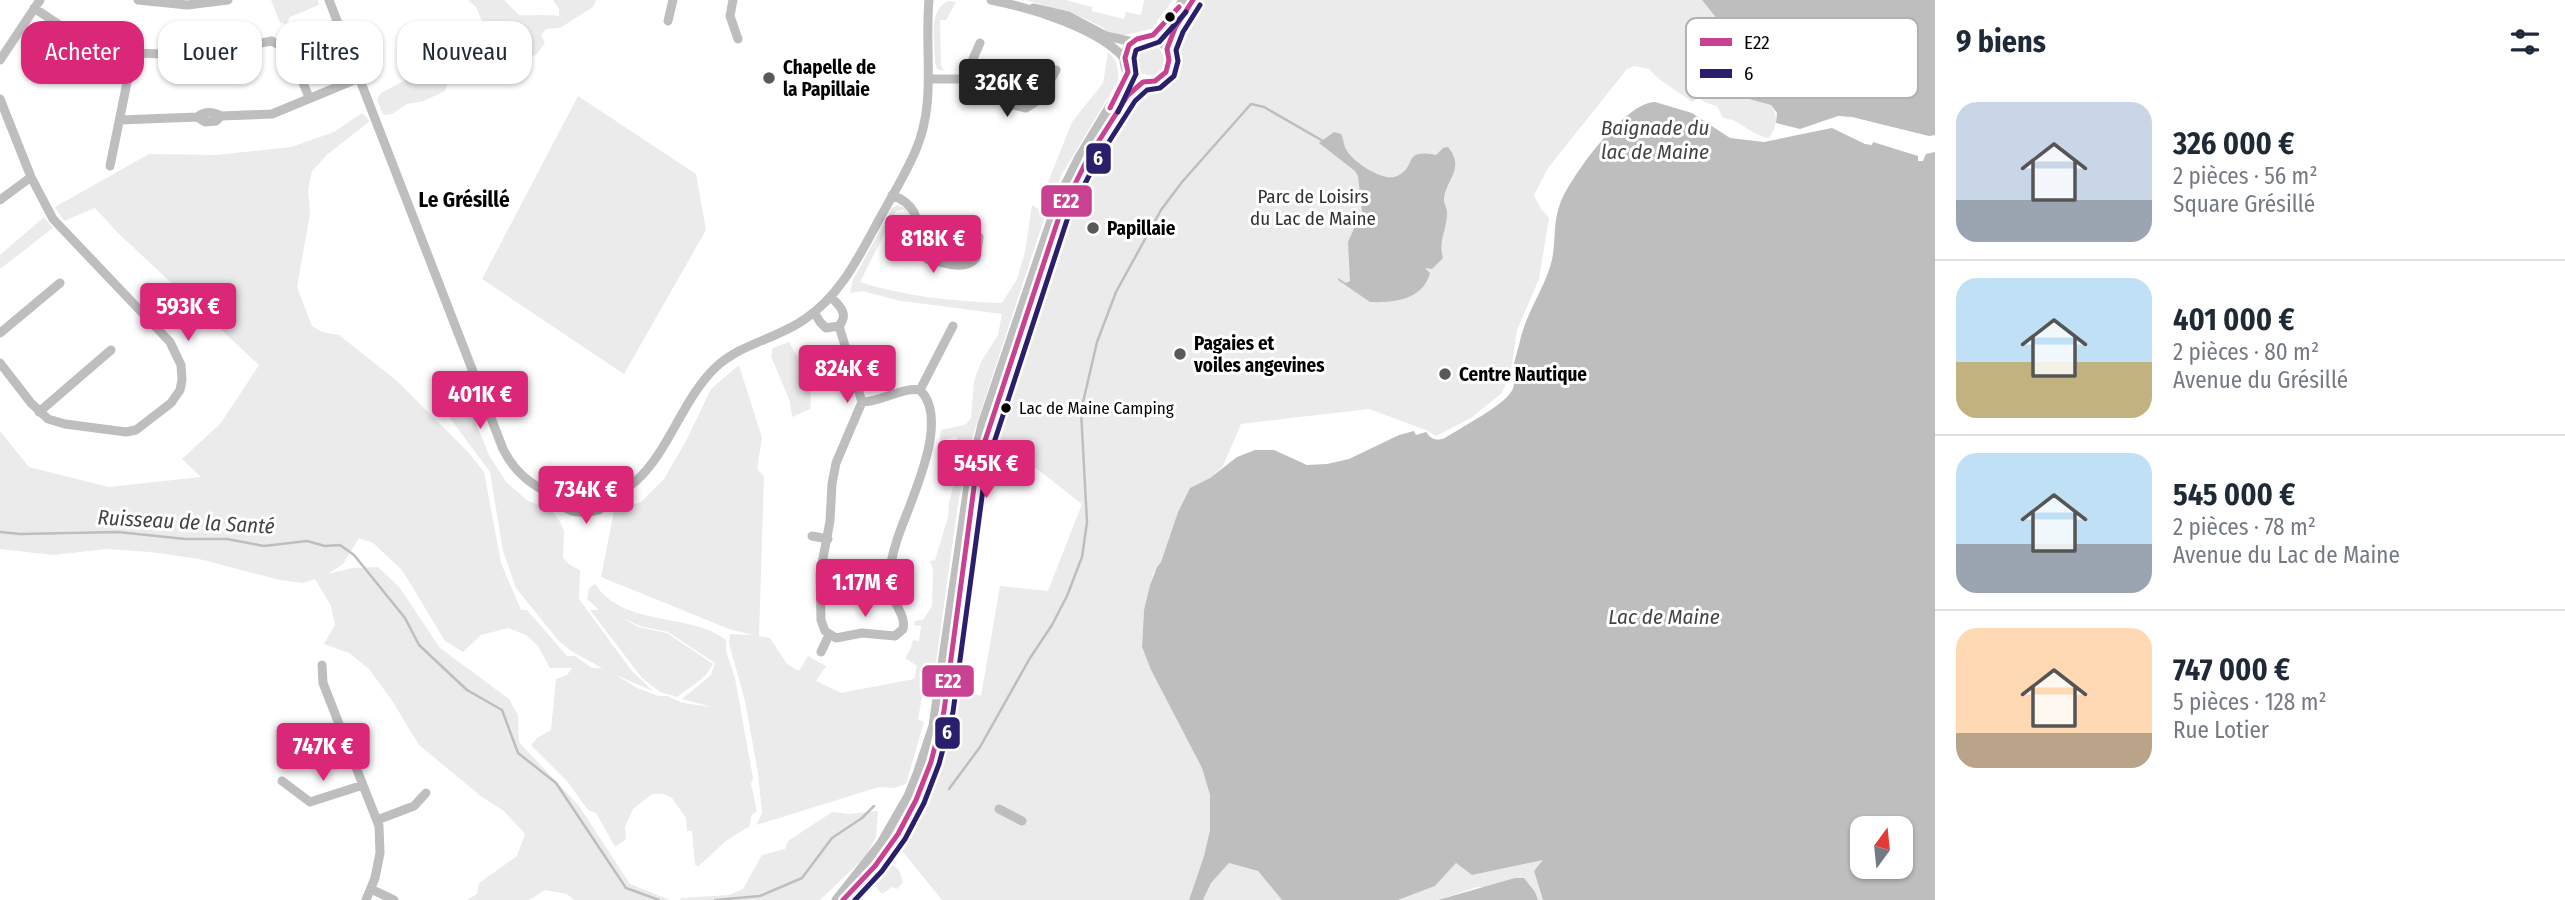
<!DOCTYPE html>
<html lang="fr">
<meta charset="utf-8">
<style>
:root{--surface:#fff;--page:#f2f2f3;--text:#1f2937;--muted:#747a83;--line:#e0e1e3;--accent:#db2777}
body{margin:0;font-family:"Fira Sans Condensed",sans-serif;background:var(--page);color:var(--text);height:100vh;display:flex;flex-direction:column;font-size:26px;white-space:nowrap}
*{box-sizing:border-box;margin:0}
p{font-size:23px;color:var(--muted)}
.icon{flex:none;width:38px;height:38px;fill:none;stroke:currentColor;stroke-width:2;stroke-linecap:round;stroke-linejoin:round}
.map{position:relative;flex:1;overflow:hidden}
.panel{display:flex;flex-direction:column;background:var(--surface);width:630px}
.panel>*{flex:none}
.banner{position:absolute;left:21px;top:21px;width:665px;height:63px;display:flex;gap:14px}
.needle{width:46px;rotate:15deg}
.controls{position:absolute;left:1850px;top:816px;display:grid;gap:14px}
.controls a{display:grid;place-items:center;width:63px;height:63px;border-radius:14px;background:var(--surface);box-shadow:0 2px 5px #0004;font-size:35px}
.price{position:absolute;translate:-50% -60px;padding:0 16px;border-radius:7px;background:var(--accent);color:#fff;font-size:23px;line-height:46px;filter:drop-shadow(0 2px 4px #0008)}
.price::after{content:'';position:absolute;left:50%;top:42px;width:21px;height:16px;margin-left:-10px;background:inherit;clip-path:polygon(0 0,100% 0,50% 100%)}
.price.active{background:#222;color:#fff}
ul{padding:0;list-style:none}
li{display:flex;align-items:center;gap:21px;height:175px;padding:0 21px}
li+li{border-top:2px solid var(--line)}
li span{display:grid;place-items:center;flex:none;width:196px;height:140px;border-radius:21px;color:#555}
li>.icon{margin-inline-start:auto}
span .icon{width:84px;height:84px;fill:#fffc;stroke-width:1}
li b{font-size:30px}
h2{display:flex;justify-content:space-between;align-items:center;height:84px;padding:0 21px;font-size:30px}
.pill{padding:0 24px;border-radius:21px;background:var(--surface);box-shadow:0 2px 5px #0004;font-size:24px;line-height:63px}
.pill.active{background:var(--accent);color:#fff}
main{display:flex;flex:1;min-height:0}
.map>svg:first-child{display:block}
</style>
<main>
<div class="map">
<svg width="1935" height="900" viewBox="0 0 1935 900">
<rect width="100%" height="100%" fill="#fff"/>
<path fill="#ebebeb" d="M271,0h47l1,5 -29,12 -4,7 -6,-1z
M468,0h36l15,15c14,1 27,-1 40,1v-7l-6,-9h43l-3,7 -33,21 -14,1 -5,6 4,8 -8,11 -7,4 -12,-18 -15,29 -8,-1 -10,3 -2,-7 -4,-1 -7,13 -1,-3h-7l-15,7 -4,11 -21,10 -17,3 -15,10 -7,1 -3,-2 -5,-14 4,-6 95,-50 16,-13 -3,-6 -7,-3 -6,-14z
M1026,0h40l26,7v4l32,8 2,-7 15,3 3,-15h29l-16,21 2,6 -38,9 -15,-3 -2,-5 -23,-11z
M1203,0h499l11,12 28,11 15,46 7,9 -24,11 6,9 26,7c8,12 6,21 -2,33 -19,-3 -27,-18 -46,-20l-6,-12 -13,-4 -5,-5 -7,5c-15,-12 -31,-19 -43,-33l-15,-3 -7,3 -79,99 -14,27 7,14 8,9 -10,61 -22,51 -6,40 -9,23 -31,25 -35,18 -10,-6 -57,-21 -128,15 -18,42 -13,12 -20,10 -12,24 -17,50 -8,12 -9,36 -2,37 9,23 51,98 8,27v35l-6,26 -15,44h-247l-39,-48v-8l28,-53 13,-38 10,-7 6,-56 21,6 19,-110 48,5 34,-87 -91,-71 43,-127 56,-141 61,-90c-43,-3 -4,-57 13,-18z
M948,1l8,1 -10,18h-6l1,45 3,6 -7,-2 -2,-6c0,-20 -8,-52 13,-62z
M1108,53c9,5 11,18 10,28l-56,93 -10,22 -7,5 -4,-1 31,-78 31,-39z
M578,96l118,78 10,56 -82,144 -142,-95z
M362,113l8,8 -42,33 -16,17 -4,19 2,24 -13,73 15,39 10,6 17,3 58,46 71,71 16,20 17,91 20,47h6l40,46h8l17,12h10l-31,-17 -13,-11 -42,-52 -13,-37 -13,-79 -43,-58 22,-7 21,50 17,26 21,18 22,8 9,11 5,11 -1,27 7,7 10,5 -1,29 52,71 22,21 -37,-16 21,13 21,8h9l16,7 29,4 -30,-8 29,-24 4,-12 -47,-31 -28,-6 -19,-9 17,10 29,6 46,31c-7,15 -23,23 -36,33l-17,-5 -18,-14 -52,-68h9l-12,-11 2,-11 6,-4c29,44 96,28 131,56v11l9,27 18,100 -2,6 6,27 -6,5 -1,10 -23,14 -28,26 -4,-1 -3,-34h-5l-1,-13 -14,-20 -9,-4h-11l-19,15 -8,18 1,12 -11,8 -19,-34 -8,-3 -21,-29 -36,-36 6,-7 14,-8 5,-51 11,-4 5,-7h-22l-12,-22 -12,-11 -18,-7 -27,7 -18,17 -18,-11 -43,-71 -29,-27 -14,-5 -16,26 -15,10 24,-6 26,-1 22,21 40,60 69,51 9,16 1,27 60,64 51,78 40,16h-96l-7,-6 -22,-4 -16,10h-62l10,-6 2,-11 38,-27 8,-22 -21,-23 -22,-14 -63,-52 -28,-46 -23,-31 -19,-15 -25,-9 11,-19 -4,-19 -16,-27 -12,4 -23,-3 -81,-21 -49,-7 -43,-3 -54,6 -53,-6v-118l29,36 80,20 92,-10 -19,-18 39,-36 38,-58 -141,-132 -23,-25 -31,13 -9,-14 94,-53 67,1 75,-8 43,-15z
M897,205l8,3 4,8 -6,-7 -7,2 -36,71c47,15 93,19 142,21l15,-24 8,-27 7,-47 12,7 1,4 -75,228 -3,1 -2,7 3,1 -10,51 -25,180 -8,-2 -7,37 6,3 -18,62 -12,4 -15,-1 -123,38 6,-12 -4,-40 -13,-72 -16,-58 1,-9 23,1 -24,-6 -128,-52 13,-66 27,-9 23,-23 22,-38 25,-52 28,-24 23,73 -5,31 7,7 -5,160 11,2 17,26 12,7 9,-15 18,10 -10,15 25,12 73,-14 3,-13 -12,-8 6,-10 2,-8 6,1 2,-15 -7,-1 1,-4 8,-1 9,-14 1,-37 -3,-8 5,-1 13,-43 1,-15 14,-52 -7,-13 -17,4 2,-11 24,-5 6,-7 3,-37 7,-19 17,-27 4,-21 -101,-13 -39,-10 -12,2 3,-13 39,-72z
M44,217l9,11 -53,41v-14z
M789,342c13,23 25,40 21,67l-18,8 -2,-15 -19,-46 2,-8z
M878,811l-2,26 -11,20 -45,43h-140l1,-2 48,-3 14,-6 19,-34 23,-6 3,-8 44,-29 17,2z
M1545,859l-11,12 9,29h-5l-3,-8 -58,-5 -39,13h-40l37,-14 21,-23 16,12z
M889,862l10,8 4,12 -6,7 -5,-2 -10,7 -7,-8 -14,14h-5l20,-20 1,-8 10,-2z
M1229,863l29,8 24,29h-79l8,-17z"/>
<path fill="#bebebe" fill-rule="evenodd" d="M1702,0h233v135l-6,1 -77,-19 -14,-1 -38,13 -24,-6 1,-10 -6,-8 -26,-7 -7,-9 9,-1 16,-10 -7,-9 -15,-46 -19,2z
M1655,102l37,11 38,25 34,4 68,-14 33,16 7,1 1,-3 45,14v5h5l3,-7 9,-2v748h-392l-9,-29 9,-11 -71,15 -16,-12 -21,23 -37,14h-116l-24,-29 -29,-8 -18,20 -8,17h-14l15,-44 6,-26v-35l-8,-27 -51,-98 -9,-23 2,-37 6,-25 7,-18 4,-5 17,-50 12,-24 20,-10 27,-21 18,-7h19l33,15 20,-1 22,-5 50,-24 15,-4 2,4 10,-3c6,8 10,9 19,6 15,-10 59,-33 66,-46 5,-7 2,-12 2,-20 0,-9 5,-22 7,-31 6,-27 22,-49 30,-74 7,-21 2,-42 10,-63 10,-27 65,-102 95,-102zM1862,828h38v38h-38z
M1334,132l7,2c3,5 2,10 5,15 5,12 38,34 51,27 21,-9 4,-28 39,-21l7,-7 5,-1c18,22 -3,33 -4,52 0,6 4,10 3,16 -1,17 -9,27 -4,43l-11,11 -7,-1 5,5c-7,27 -37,30 -60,29l-32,-22v-2l8,5 4,-2 -2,-39 14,-31 -4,-35 -3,-5 -36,-28z
M1515,878h9l11,14 3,8h-100z"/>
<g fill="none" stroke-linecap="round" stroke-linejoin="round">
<path stroke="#bebebe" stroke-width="2.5" d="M0,532l20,2 98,-2 67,7h42l37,7 43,-5 18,5 15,-1 14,10 51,63 14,27 48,45 35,20 16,43 38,30 70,105 33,12
M949,789l31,-42 50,-89 22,-33 15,-29 15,-39 5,-35 -6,-111 16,-69 19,-50 45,-82 21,-28 69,-78 13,3 59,34
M715,900l45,-4 42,-18 30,-40 30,-20 12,-12"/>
<path stroke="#bebebe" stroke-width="9" d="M138,0l49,5 41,-5
M329,0l174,449c13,26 36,44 65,49 91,15 98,-84 148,-131 26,-24 61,-28 89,-48 36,-24 54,-63 75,-101 12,-22 25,-43 35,-66 22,-49 9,-100 14,-152
M733,0l-3,16 8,23
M991,0c40,8 107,28 133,58
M34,8l42,28 17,9 40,8 61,2 78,-14 18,11 19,45
M1033,8l35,8 38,20 27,6
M668,21l5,-21
M1124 60a23 23 0 1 1 46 0a23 23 0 1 1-46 0Z
M1150,38l18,-15 15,-23
M1167,49l8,-21 18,-28
M0,60l40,-60
M965,77l15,-34
M929,79h41l43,26 13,3 14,-9 16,-29
M0,99l31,78 22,42 117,123 11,23 1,15 -2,10 -9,13 -35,27 -10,2 -61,-8 -17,-5 -17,-16 -31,-40
M197,117l8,5 11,-1 5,-5
M120,120l77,-3c8,-6 15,-6 24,-1l51,-2 87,-36
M110,166l23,-113
M892,195c42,16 15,49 35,64 16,3 37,13 49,-1l3,-21
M0,200l31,-23
M1048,246c20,-56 52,-122 95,-164
M814,312l6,10 6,6 13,-2c10,-12 1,-20 -8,-29
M839,326l23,76c19,0 40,-15 58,-12 32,31 -12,115 -23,150 -5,15 -10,38 -5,54 3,12 14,22 11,35l-8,7 -33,-3 -26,5 -11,-7 -4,-11 -1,-46 10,-53 2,-37 4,-21 26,-61
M0,333l60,-50
M920,390l33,-64
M39,412l72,-62
M980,455l37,-113
M563,497l1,10c9,7 25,6 35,3l6,-13
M812,536l16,3
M959,587l7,-49
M821,652l8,-17
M322,665l1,18 56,143 1,27 -5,25 -9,22
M282,781l28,21 53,-17
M999,809l23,12
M377,820l37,-14 12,-13
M371,889l23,11
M853,890c60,-62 85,-129 94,-213
M836,900l45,-57 27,-47 9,-22 16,-48 35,-240 14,-62 77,-227 20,-40 44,-73 5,-12"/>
<defs>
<path id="bus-1" d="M1110,108l18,-36 -3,-14 4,-13 8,-6 16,-4 26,-28
M843,900l32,-34 23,-32 18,-34 15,-38 13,-51 33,-246 83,-251 28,-56 40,-63 15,-13 12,-1 11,-9 3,-12 -2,-11 8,-21 18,-28"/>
<path id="bus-2" d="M1118,112l18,-38 -2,-16 2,-8 23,-8 27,-30
M855,900l27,-29 23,-32 19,-36 15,-39 14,-52 33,-245 82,-250 28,-55 39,-61 12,-11 13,-2 14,-12 4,-15 -2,-11 7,-18 17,-27"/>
</defs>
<use href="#bus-1" stroke="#fff" stroke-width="10"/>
<use href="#bus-2" stroke="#fff" stroke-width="10"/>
<use href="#bus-1" stroke="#c94191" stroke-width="5"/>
<use href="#bus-2" stroke="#291f6c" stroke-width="5"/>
</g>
<g fill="#000" stroke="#fff" stroke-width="2.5">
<circle cx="1170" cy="17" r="6"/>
<circle cx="1006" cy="408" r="6"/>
</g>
<g fill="#595959" stroke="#fff" stroke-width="2.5">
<circle cx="769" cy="78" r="7"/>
<circle cx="1093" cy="228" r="7"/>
<circle cx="1180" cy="354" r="7"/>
<circle cx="1445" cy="374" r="7"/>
</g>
<g text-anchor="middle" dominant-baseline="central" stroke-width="6" stroke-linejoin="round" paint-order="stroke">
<g font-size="17" fill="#000" stroke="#fff" text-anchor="start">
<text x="1019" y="408">Lac de Maine Camping</text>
</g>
<g font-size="19" font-weight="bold" fill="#000" stroke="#fff" text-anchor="start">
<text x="783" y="67">Chapelle de<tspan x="783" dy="22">la Papillaie</tspan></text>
<text x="1107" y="228">Papillaie</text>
<text x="1194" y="343">Pagaies et<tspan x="1194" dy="22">voiles angevines</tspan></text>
<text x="1459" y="374">Centre Nautique</text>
</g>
<g font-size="19" fill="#323232" stroke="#fff">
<text x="1313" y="196">Parc de Loisirs<tspan x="1313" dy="22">du Lac de Maine</tspan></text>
</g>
<g font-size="21" font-style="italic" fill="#434343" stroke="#fff">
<text x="1655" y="128">Baignade du<tspan x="1655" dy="24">lac de Maine</tspan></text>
<text transform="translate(186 522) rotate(3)">Ruisseau de la Santé</text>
<text x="1664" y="617">Lac de Maine</text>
</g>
<g font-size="21" font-weight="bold" fill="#000" stroke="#fff">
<text x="464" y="200">Le Grésillé</text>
</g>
</g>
<rect x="1686" y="18" width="232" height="80" rx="10" fill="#fff" stroke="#b2b2b2" stroke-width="2"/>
<rect x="1700" y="38" width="32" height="8" fill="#c94191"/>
<rect x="1700" y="69" width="32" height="9" fill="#291f6c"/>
<g font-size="19" fill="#000">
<text x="1744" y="49">E22</text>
<text x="1744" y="80">6</text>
</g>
<g stroke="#fff" stroke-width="2.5">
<rect x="1085" y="142" width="27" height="33" rx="7" fill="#291f6c"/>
<rect x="1040" y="184" width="53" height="34" rx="7" fill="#c94191"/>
<rect x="921" y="664" width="54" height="34" rx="7" fill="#c94191"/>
<rect x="934" y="716" width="27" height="34" rx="7" fill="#291f6c"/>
</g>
<g font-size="19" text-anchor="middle" font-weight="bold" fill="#fff">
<text x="1098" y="165">6</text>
<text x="1066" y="208">E22</text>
<text x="948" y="688">E22</text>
<text x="947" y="739">6</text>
</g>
</svg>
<div class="controls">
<a><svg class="needle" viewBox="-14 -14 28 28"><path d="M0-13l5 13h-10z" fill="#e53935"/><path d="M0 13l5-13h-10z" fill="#747a83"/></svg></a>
</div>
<b class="price active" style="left:1007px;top:119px">326K €</b>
<b class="price" style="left:933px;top:275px">818K €</b>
<b class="price" style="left:188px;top:343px">593K €</b>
<b class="price" style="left:847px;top:405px">824K €</b>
<b class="price" style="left:480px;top:431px">401K €</b>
<b class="price" style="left:986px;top:500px">545K €</b>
<b class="price" style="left:586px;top:526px">734K €</b>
<b class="price" style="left:865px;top:619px">1.17M €</b>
<b class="price" style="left:323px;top:783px">747K €</b>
<div class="banner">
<a class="pill active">Acheter</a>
<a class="pill">Louer</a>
<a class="pill">Filtres</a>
<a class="pill">Nouveau</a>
</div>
</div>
<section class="panel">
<h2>9 biens<svg class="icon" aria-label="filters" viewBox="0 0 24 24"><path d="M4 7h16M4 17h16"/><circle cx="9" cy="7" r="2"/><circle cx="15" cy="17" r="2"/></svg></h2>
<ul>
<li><span style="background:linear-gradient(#c9d6e8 70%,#9aa5b1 0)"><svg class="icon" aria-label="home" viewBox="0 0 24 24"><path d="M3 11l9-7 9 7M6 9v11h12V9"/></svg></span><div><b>326 000 €</b><p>2 pièces · 56 m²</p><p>Square Grésillé</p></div></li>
<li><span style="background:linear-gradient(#bfe0f5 60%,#c2b280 0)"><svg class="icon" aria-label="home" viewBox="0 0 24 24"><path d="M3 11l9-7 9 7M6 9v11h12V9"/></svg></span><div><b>401 000 €</b><p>2 pièces · 80 m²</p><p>Avenue du Grésillé</p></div></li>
<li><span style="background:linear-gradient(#bfe0f5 65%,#9aa5b1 0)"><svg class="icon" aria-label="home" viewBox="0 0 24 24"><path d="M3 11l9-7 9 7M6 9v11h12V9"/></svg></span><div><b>545 000 €</b><p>2 pièces · 78 m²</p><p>Avenue du Lac de Maine</p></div></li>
<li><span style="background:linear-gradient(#ffd9b3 75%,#b9a48a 0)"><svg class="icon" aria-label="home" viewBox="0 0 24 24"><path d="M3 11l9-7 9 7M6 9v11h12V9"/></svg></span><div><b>747 000 €</b><p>5 pièces · 128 m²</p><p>Rue Lotier</p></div></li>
</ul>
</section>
</main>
